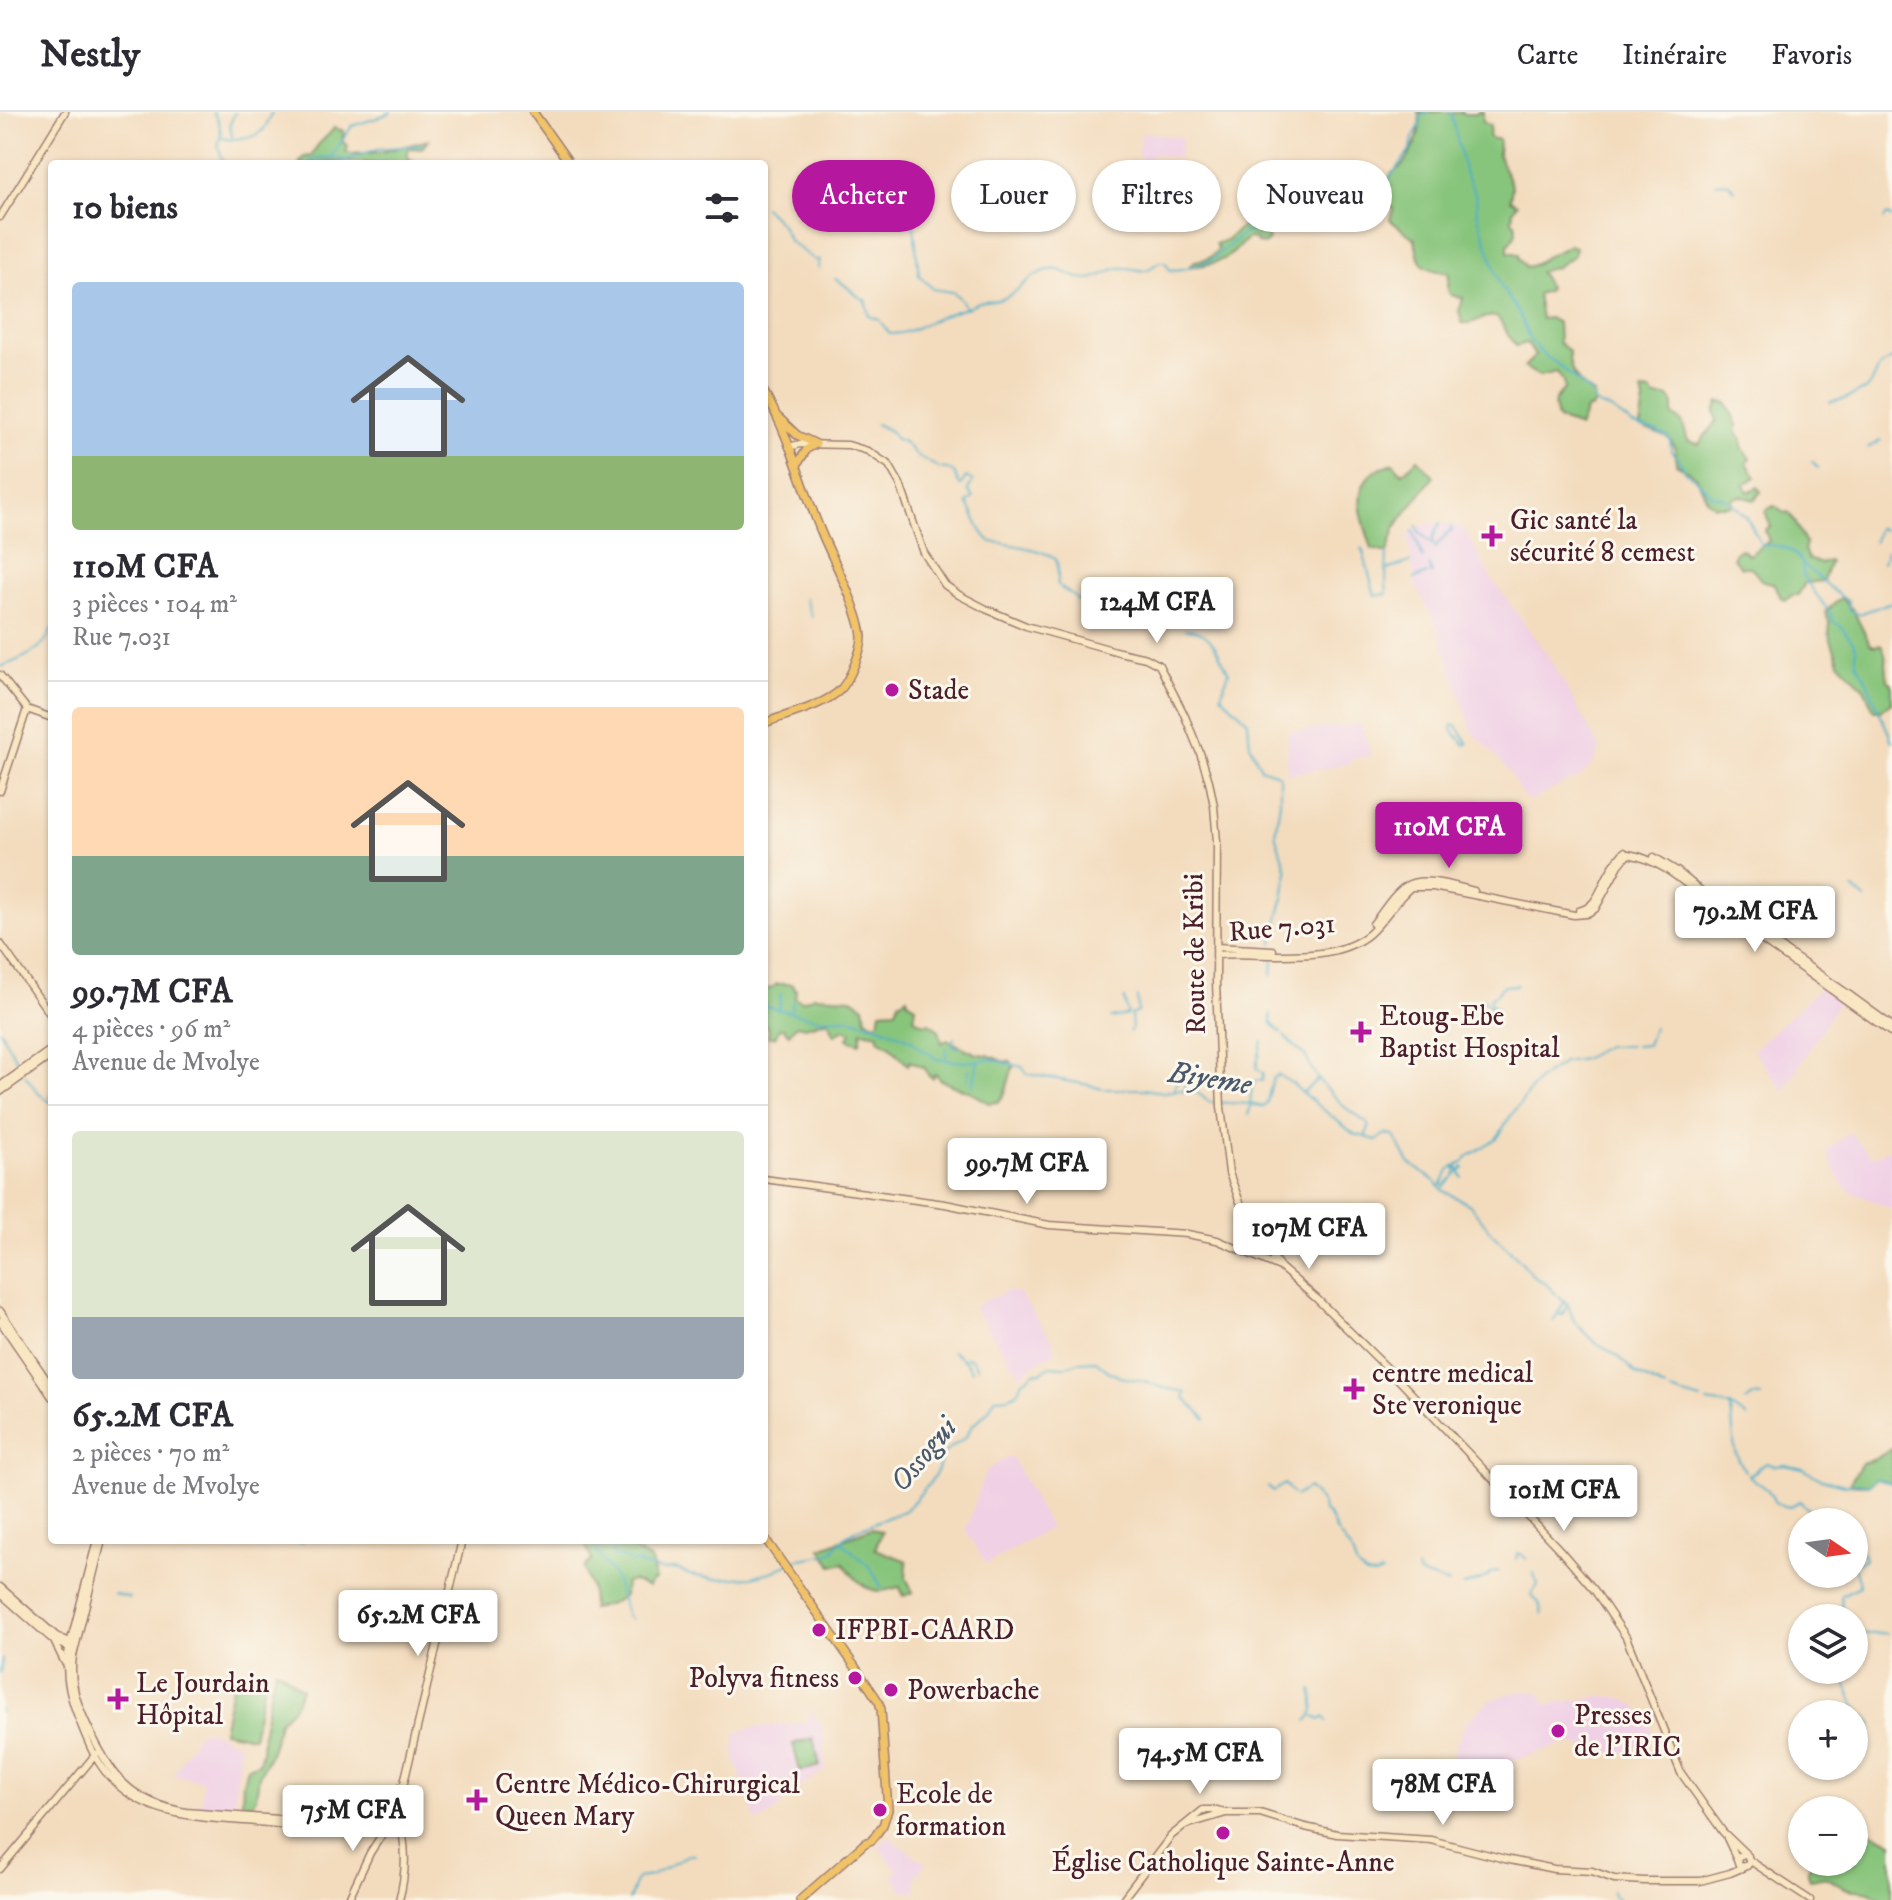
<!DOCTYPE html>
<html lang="fr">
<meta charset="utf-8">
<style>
:root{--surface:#fff;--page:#f7f7f7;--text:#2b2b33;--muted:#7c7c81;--line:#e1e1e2;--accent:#b5179e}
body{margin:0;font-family:"IM FELL DW Pica",serif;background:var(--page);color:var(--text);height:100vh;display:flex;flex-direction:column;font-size:30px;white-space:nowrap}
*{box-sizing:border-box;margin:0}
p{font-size:26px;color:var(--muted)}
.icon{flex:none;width:44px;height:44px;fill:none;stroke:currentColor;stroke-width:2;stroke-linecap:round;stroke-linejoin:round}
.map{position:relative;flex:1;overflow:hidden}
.sheet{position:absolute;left:48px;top:48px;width:720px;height:1384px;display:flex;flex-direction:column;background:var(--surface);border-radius:8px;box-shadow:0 2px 6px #0004}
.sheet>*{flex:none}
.top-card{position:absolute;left:792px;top:48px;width:760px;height:72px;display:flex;gap:16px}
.needle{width:52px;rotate:103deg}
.tools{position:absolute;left:1788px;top:1396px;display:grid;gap:16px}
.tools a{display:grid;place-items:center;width:80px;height:80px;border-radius:50%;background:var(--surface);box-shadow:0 2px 6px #0004;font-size:40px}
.price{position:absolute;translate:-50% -68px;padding:0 18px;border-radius:8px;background:#fff;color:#222;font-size:26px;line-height:52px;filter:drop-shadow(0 2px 4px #0008)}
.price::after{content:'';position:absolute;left:50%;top:48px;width:24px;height:18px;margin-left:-12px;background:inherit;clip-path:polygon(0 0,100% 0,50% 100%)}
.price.current{background:var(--accent);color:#fff}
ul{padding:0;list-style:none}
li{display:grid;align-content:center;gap:16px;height:424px;padding:0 24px}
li+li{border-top:2px solid var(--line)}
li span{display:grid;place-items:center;height:248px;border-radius:8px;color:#555}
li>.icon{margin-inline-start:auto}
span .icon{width:144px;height:144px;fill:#fffc;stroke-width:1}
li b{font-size:34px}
h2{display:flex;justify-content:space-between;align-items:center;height:96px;padding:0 24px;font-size:34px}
.chip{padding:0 28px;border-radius:36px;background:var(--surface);box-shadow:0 2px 6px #0004;font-size:28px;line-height:72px}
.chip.current{background:var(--accent);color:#fff}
header{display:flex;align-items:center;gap:48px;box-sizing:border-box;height:112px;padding:0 40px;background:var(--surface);border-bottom:2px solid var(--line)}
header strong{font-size:38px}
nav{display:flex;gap:44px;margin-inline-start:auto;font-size:28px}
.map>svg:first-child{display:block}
</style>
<header>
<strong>Nestly</strong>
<nav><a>Carte</a><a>Itinéraire</a><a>Favoris</a></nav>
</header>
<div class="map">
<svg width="1892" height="1788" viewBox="0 0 1892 1788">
<rect width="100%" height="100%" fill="#fbf7ec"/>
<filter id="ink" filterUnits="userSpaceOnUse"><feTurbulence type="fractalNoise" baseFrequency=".0125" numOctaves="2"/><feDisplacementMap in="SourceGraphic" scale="16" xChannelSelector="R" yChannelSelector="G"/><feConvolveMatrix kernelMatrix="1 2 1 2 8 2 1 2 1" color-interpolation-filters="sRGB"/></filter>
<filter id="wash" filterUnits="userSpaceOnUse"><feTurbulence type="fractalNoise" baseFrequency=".006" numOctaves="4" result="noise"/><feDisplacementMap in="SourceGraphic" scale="32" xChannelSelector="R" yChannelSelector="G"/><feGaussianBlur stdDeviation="1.8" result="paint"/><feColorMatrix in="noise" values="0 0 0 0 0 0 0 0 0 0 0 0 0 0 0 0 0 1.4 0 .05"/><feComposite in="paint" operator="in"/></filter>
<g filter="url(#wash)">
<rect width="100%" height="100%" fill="#f3dcbe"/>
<path fill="#f0d0e5" d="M1142,20l41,6 -5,20 -26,-4 -7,7 -3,-2 -5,-5z
M1430,411l23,2 9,3 5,6 23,42 60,83 50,89 -7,16 -18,18 -3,-3 -40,22 -9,-4 -15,-27 -36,-39 -35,-105 -22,-41 -7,-49 9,-8z
M1361,612l10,32 -21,3v4l-45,9 -18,1 1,-41z
M1821,875l19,12 -56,92 -31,-41z
M1850,1020l21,25 21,-9v61l-37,-16 -2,1 -12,-11 -13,-27v-7z
M989,1046l29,8 -3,23 -2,1 -16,-4v-3l-13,-3z
M1008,1178h2l2,3 6,-1 35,49 3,11 -14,7 -22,16 -47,-68z
M1011,1344l39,72 -64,36 -20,-33 19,-58 6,-6z
M1524,1579l16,1 6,12 60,-8 15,2 14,7 10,11 9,19 -1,2 -33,17 -53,-11 -93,29h-19l-3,-9 3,-17 11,-24 22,-20 20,-8z
M810,1596l13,20 3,41 -30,21 -24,24 -16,8 -21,-63 -1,-10 2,-15 4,-3 17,-4 49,-5 3,-3z
M209,1618l31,14 -7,68 -32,-3 2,-28 -30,-6 25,-43z
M889,1725l37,27 -10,11 -1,17 -12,-2 -11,-13 6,-6 -20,-25z"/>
<path fill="#88c57c" stroke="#697254" stroke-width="2" d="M1418,0h43l2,2h13l2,-2h5v10l7,4 -1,11 4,2h6l-1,15 14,33 -2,13 7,4 -4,6 -1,11 3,2c3,10 -1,15 -7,22v7l11,2v4l7,9c9,-2 11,-4 18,-9 9,-5 17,-7 25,-13l6,2 -1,8 -19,13 -16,3 10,16 -2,4 -10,3 4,25 8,-1 9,5 1,20 10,8c-1,20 8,33 25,43l1,10 -4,4h-4l-8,19 -22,-8c-4,-17 -5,-17 7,-30l-1,-8 -6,-9 -18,4 -15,-9 11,-11 -8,-13 -11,3 -18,-28c-14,-6 -22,8 -36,5l-3,-12 4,-13 -12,-3 -3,-4 1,-18c-26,-5 -30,-5 -34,-34l-25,-19 3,-11 -7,-7 -10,1 -7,6 -13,-13 -18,6 6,13 -9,1 -6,-11 -10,2 -9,7 -23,7 -5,5 -13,5 -2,4 2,4 -4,5 -8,-1 -2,-4 -6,-1c-7,4 -10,9 -15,14 -12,10 -30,15 -44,14l5,-5c11,-1 16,-3 23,-12l-3,-5 11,-4 20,-17 23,-11 19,-2 38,-13 15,-3 10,-6 5,5 20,1 10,-11 6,-10c17,-9 33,-43 26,-61z
M334,16l10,3 -2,10 6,5 -2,6 4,2 31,-2 48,-12 -8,9 -10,-1 -3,2v7l8,7 -84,-2 -33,2 5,-7 8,-1c6,-16 13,-15 22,-28z
M1642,279l9,1 4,5h14l4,5v13l9,7 6,19 11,3 18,-24 -2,-9 4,-9 8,1 10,22v8l5,7v7l8,12 -3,4 9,14 -12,8 4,7 10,-5 3,5 -7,8 -13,-4 -8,2 -3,8h-15l-7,-5 -12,-25 -20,-12c0,-11 0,-19 -9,-27l-27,-10 4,-26z
M1418,347l16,17 -38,50 -9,27 -15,-4c-6,-23 -22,-52 -2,-74 5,-5 17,-9 23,-12l9,10z
M1774,394l10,7 4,-1c9,9 11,21 18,32l-2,6 4,9 13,5 7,-3 2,1 -7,19 -18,2 -7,12h-6l-6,5 -5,-2 -6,-14 -14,-4 -10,-13h-10l-8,-9 1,-5 7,-4 8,6 20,-14 -4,-11 6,-3 -6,-16z
M1841,486l12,12 17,34 4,2 7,-1c8,10 3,25 8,37l3,1v20l-11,7h-7l-10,-22 -25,-26 -10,-28 1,-10 -5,-12z
M777,872h14l5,6 -1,8 7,3 12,-5 38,2 12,8 2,13 6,3h7l2,-11 15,-1 3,-8 8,-5 1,4 8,5 -2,13 11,5 4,-1 10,7 3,13 5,-3 30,14 11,1 14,6 9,1 3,4c-7,13 -5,26 -16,36l-9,1 -20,-12 -18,-6 -12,-6 -2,-4 -3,-1 -1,4 -5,-3 -3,-7 -15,-7 -2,4 -19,-20 -10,-6v-5l-17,-3 -2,12 -12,-4 3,-7 -7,-3 -9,6 -7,-15 -23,7 -9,-2 -7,9 -6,-6h-4l-4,9h-7l1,-8 -5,-6v-35l6,1z
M1892,1337v34l-16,-4 -8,6 -19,-1 13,-21 11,-3z
M872,1416l10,4 -7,17 32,12 -1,17 7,14 -10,4 -3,-9c-6,1 -13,4 -20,4 -15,0 -29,-16 -36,-28l-12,3 -11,-18z
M583,1428h47l6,5 -2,5 17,10 4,20 -4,1 -3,6 -15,-6 -8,2 -1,13 -14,8 -18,5 -1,-19 -7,-22 8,-8z
M275,1557c11,3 17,14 27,20l-9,19 -14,13 -4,18 -6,17 -10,20 -3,22 -5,8 -4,1 -5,-6 1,-18 4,-16 12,-4 3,-12 1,-22z
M235,1560l30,6 -12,59 -30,-6z
M813,1626l7,28 -20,5 -7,-27z
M1854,1711l38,19v58h-11c-15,-14 -21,-7 -36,-12 -8,-2 -14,-11 -23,-11 -4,0 -8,2 -12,2l-3,-8 4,-7 -2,-2h45z"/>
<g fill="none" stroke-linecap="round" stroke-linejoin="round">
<path stroke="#48adc8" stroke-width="2" d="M213,0l6,11 2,11 -3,12 6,18
M1451,0l13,59 12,25 1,17 7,22 17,51 19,30 10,24 11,13 19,13 34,30v6l7,4 11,4 21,15 24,7 13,6 1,13 8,8 6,13 11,7 15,16 15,3 20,18 16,30c18,-3 32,4 41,19l-1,5 2,8 26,35 4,9 7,4 12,16 3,6v15l8,12 28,66
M221,25l9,3c10,-3 25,-1 33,-10 4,-4 6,-13 9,-18
M232,25l-2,-13 5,-12
M332,44l20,-30 25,-8 14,-6
M306,52l10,-6 15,-1 16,3 30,-11 45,-4
M901,54l-1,21 13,30 6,58 14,14 19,3
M1716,71c9,-2 14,0 19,7
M764,95l15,15
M1884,107l3,-4 5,3
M780,111l9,18 23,17
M814,148l6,1 -2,4 1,4
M835,167c11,4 18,16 30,21l4,16 10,4 11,14c16,1 31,-9 45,-15
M953,180l8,7 4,8
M937,206c9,-4 19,-7 29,-10 6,-2 11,-6 17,-7 6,-1 13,0 19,-2 17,-6 27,-25 47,-29 17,-3 26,12 41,9 10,-1 19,-9 29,-11 19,-2 21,10 40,-6h6l5,8 13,-1 27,-8 33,-27 52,-25 23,-7 30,-7h6l6,3 6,-1 22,-17 23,-31 2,-12 8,-13 -1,-9 8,-3
M1830,290l15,-3 21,-10 7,-9 7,-14 12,-7
M876,312l14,7 6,8 8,3 12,13 23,13 8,1 7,4 5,11 2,1 5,-8 7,4 -5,9 5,8 -6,5c9,13 11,29 24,39 12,1 58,8 65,18 4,6 1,19 2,26l17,11 1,3 5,1
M1868,336l13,-8
M1812,349l6,7
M1417,414l3,7 13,12v-7l7,-15
M1413,419l10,27
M1874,430l4,-14 5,2
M1362,436l13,48 12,-2
M1435,436l14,-17h3l-1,-4
M1882,451l5,-12
M1429,453l3,8h-2
M1803,453c16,11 28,26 45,36l1,9 10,4 33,-12
M1387,458l23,-8
M1414,467l13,-5
M1387,482l-1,-10 1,-31
M805,487l7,18
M1185,517c27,0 32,23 44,43l-8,23 27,26 2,24 11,23 17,6 2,3v25l-5,32 12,37 -4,29 -10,38v6
M0,555c20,-7 46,-17 52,-39
M1452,613l5,1 11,18 -3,1 -13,-15z
M1853,777l13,10
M1272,865l1,-18
M764,879v-2
M764,894l55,13 30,-1 33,9 30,13 9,10 7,2 8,7 29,3 25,-3 32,8 6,7 61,11 13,4h42l19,3 17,-2 18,3 11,9 41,2 14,3 3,-5 6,-24 5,-3 15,9 8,8 53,42 23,6 8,-6 9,2 15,27 27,19 8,9 26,14 22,28 28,27 14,17 11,6 11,11
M1479,895l3,-9 8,8v5
M779,896l2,-14
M791,898l2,-9
M1495,900l1,-4 -5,-3 -1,-7 7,-4 6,-8 14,-1
M1271,902v8l10,11
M1111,906l17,-3 -4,-16
M0,918l22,40
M1129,919l3,-1 -1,-15 7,-3 -1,-15
M1284,924l22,21 9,18 8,10 23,23 22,16 1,4 -3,6 2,3
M954,926l-2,8 7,1
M1635,934l12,-1 6,-17
M946,945v-9
M25,963l14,19 13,9
M967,968l2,-10
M973,973l5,-23
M1175,977l4,-22
M1185,978v-10l6,-2 2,-6 5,-4 1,-5
M1303,980l14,-12
M50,983l2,2
M1250,991l2,-16 4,-7 6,1 1,-8 -7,-5 6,-26
M1248,1003l3,-9
M1496,1027c7,-7 8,-15 14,-22 9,-11 18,-25 28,-36 8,-9 18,-11 25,-19l20,-3 23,-13h24
M1457,1054l5,11
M1460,1060l3,-5 1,2
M1441,1074l9,-17 13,-6 4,-6 27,-17
M1444,1075l13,-14 -2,-7
M1559,1185l9,8 6,16 23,23 21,12 18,18 30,15
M1559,1202l3,1 5,-9
M1553,1209l11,-18
M952,1239l14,11 6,9
M965,1247l3,-2 5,4 4,7
M1670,1279l31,9
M1746,1289l7,-5 8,1
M1707,1290l20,3 4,3 4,44 10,19
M1729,1293l18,12
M1268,1374l5,5 11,-7 9,10
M1295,1384l13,-8 15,16 1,7 6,7 8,16
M1827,1410l-14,-8 -13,-13 -11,6 -13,-3 -8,-14 -20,-15 5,-1 6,-7 8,-4 8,3 10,-1 18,4 18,10 23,6 13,-2 11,2 8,-6 16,4
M1340,1424l11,15 6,16 8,7
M593,1428l4,12 18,26 12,38 4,3
M604,1428l11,17h8l7,5 8,1 22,7 16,-1 14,6 26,4 36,-2 22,-6 21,-11 34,-6 17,-18 15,-8 45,-18 23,-26 9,-14 3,-12 5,-7 19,-13 7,-12 16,-15 7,-13 13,-1 8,-3 6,-12 13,-10h6l9,-6 14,1 14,-5 18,-1 12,10 12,6 24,4 20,7 22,4 -2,6 22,21
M292,1429l10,2
M842,1430l28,25 12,21
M1854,1432l9,9 2,6 -11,6
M1516,1447l2,-6 6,3 2,3
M1417,1457l2,5 30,10
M1533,1460l5,13 -7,10 8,8 3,11
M1366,1463l8,1 8,-3
M1488,1464l4,-4 7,-1
M1463,1474l24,-9
M113,1481l17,5
M1845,1506l-3,-6 -1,-17 19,-9 -6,-19
M1854,1521l17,1 16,-1
M1841,1558c1,6 11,31 15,36 5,8 13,11 17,20
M0,1561l2,-14
M0,1598v3
M1314,1605l6,3 4,-3 3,4
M1307,1609c11,-10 7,-18 5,-31
M1612,1779l1,5 6,4
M629,1788l8,-22 14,-2 37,-21h6"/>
</g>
</g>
<g filter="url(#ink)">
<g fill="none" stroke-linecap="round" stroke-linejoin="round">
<defs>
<path id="secondary" d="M0,105l65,-105
M789,335l11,-3 48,1 20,6 21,14 11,19 24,69 21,32 14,10 27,14 40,17 93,26 27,6 13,7 25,49 16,39 9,28 5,25 3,36 -1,140 5,125 8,66 17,45 34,49 37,32 77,76 165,174 36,42 31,46 55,136 42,59 25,24 1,4 61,40
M0,563l27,34 25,9
M0,679l27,-82
M1654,745l23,14 35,29
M1725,797l123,85 44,32
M1579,799c18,-4 21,-22 29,-36 4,-8 10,-16 16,-23
M1373,812c10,-12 20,-30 33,-38 16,-11 51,1 68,5
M0,831l52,74
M1216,835l57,3
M1216,843c46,-4 115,11 153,-21 16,-14 26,-34 42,-47h22l141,28 12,-1 9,-5 24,-44 9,-11c37,6 63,36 93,57 57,41 114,81 171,122
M0,974l52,-37
M0,980l52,-37
M764,1067l181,25 104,21 138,9 30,6 63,27
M0,1199l52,77
M0,1209l52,76
M97,1428l-28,108c-6,31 3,55 15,84 3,7 6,15 10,22 31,59 91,63 150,67 35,3 70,7 105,8l23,-1 13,-5
M102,1428l-29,116c-4,26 4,48 15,71 23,49 42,75 98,85l160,12 17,-1 19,-6
M0,1475l56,49 16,7
M0,1481l54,48 19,8
M54,1529l11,22
M382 1705a8 8 0 1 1 16 0a8 8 0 1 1-16 0Z
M389,1697l12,-23
M397,1700l65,-272
M398,1707c10,25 8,56 1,81
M1186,1713l40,-12h34l45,14 32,7 94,6 74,19 49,10 38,2 22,8 30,2h56l30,-8 14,-6
M1727,1726l10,21
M1745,1742l-6,2 -2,3 2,6 8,1 3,-4 -1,-2
M0,1757l96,-115
M348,1788l22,-47 18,-28
M1122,1788l49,-64 32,-26h9l13,3"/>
<path id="primary" d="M533,0l37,52
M764,280c26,44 38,95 58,142 11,26 38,77 40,103 0,13 -12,41 -20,51 -15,17 -56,27 -78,35
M779,306l18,17 19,9
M797,353l10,-16 9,-5
M764,1425l92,131 23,34 2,7 7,101 -5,15 -11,15 -7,3 -65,57"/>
</defs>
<use href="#secondary" stroke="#9e7e74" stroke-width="9"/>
<use href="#primary" stroke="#9e7e74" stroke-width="10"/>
<use href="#secondary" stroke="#f9e7c3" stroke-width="6"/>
<use href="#primary" stroke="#f1c369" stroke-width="7"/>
</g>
</g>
<g fill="#b5179e" stroke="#fbf7ec" stroke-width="3">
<path d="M1488 412h8v8h8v8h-8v8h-8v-8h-8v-8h8z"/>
<circle cx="892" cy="578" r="8"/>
<path d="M1357 908h8v8h8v8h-8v8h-8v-8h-8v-8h8z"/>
<path d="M1350 1265h8v8h8v8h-8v8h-8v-8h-8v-8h8z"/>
<circle cx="819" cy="1518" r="8"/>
<circle cx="855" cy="1566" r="8"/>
<circle cx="891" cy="1578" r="8"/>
<path d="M114 1575h8v8h8v8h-8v8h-8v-8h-8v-8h8z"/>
<circle cx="1558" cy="1619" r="8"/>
<path d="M473 1676h8v8h8v8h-8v8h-8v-8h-8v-8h8z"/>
<circle cx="880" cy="1698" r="8"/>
<circle cx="1223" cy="1721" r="8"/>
</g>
<g text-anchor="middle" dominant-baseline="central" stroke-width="6" stroke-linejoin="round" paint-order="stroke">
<g font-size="28" fill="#4a1f2b" stroke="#fbf7ec" text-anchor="start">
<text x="1510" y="408">Gic santé la<tspan x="1510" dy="32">sécurité 8 cemest</tspan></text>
<text x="908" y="578">Stade</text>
<text x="1379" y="904">Etoug-Ebe<tspan x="1379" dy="32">Baptist Hospital</tspan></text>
<text x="1372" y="1261">centre medical<tspan x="1372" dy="32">Ste veronique</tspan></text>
<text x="835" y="1518">IFPBI-CAARD</text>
<text x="839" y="1566" text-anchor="end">Polyva fitness</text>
<text x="136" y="1571">Le Jourdain<tspan x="136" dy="32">Hôpital</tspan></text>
<text x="907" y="1578">Powerbache</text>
<text x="1574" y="1603">Presses<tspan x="1574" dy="32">de l'IRIC</tspan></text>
<text x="495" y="1672">Centre Médico-Chirurgical<tspan x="495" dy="32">Queen Mary</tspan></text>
<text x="896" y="1682">Ecole de<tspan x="896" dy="32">formation</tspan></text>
<text x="1223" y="1750" text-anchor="middle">Église Catholique Sainte-Anne</text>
</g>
<g font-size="28" fill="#4a1f2b" stroke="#fbf7ec">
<text transform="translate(1282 816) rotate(-5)">Rue 7.031</text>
<text transform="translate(1195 842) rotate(-91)">Route de Kribi</text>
</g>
<g font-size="30" font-style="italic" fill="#49586a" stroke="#fbf7ec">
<text transform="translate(1210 967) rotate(9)">Biyeme</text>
<text transform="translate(924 1343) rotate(-50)">Ossogui</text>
</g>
</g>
</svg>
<div class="tools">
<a><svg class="needle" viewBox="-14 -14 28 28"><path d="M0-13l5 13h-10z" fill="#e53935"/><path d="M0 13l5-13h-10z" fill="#7c7c81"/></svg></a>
<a><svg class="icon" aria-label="layers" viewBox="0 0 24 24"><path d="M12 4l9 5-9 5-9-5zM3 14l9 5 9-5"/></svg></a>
<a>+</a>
<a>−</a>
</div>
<b class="price" style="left:1157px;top:533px">124M CFA</b>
<b class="price current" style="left:1449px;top:758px">110M CFA</b>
<b class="price" style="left:1755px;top:842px">79.2M CFA</b>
<b class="price" style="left:1027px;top:1094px">99.7M CFA</b>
<b class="price" style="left:1309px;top:1159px">107M CFA</b>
<b class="price" style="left:1564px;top:1421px">101M CFA</b>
<b class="price" style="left:418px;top:1546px">65.2M CFA</b>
<b class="price" style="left:1200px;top:1684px">74.5M CFA</b>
<b class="price" style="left:1443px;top:1715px">78M CFA</b>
<b class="price" style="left:353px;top:1741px">75M CFA</b>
<div class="top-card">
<a class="chip current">Acheter</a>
<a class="chip">Louer</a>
<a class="chip">Filtres</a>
<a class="chip">Nouveau</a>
</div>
<section class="sheet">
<h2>10 biens<svg class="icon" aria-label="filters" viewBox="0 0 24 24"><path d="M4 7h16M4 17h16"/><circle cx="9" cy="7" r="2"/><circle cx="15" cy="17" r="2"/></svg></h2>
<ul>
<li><span style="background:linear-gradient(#a9c7e8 70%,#8fb573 0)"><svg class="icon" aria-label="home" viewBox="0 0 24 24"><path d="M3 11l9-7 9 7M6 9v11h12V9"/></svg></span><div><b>110M CFA</b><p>3 pièces · 104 m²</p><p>Rue 7.031</p></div></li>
<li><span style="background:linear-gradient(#ffd9b3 60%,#7fa58c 0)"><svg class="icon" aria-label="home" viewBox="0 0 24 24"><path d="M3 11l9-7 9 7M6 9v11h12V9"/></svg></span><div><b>99.7M CFA</b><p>4 pièces · 96 m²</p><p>Avenue de Mvolye</p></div></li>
<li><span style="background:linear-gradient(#dfe7d0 75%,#9aa5b1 0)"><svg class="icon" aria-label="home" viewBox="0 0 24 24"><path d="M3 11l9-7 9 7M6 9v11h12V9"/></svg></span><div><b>65.2M CFA</b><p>2 pièces · 70 m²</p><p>Avenue de Mvolye</p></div></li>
</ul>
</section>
</div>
